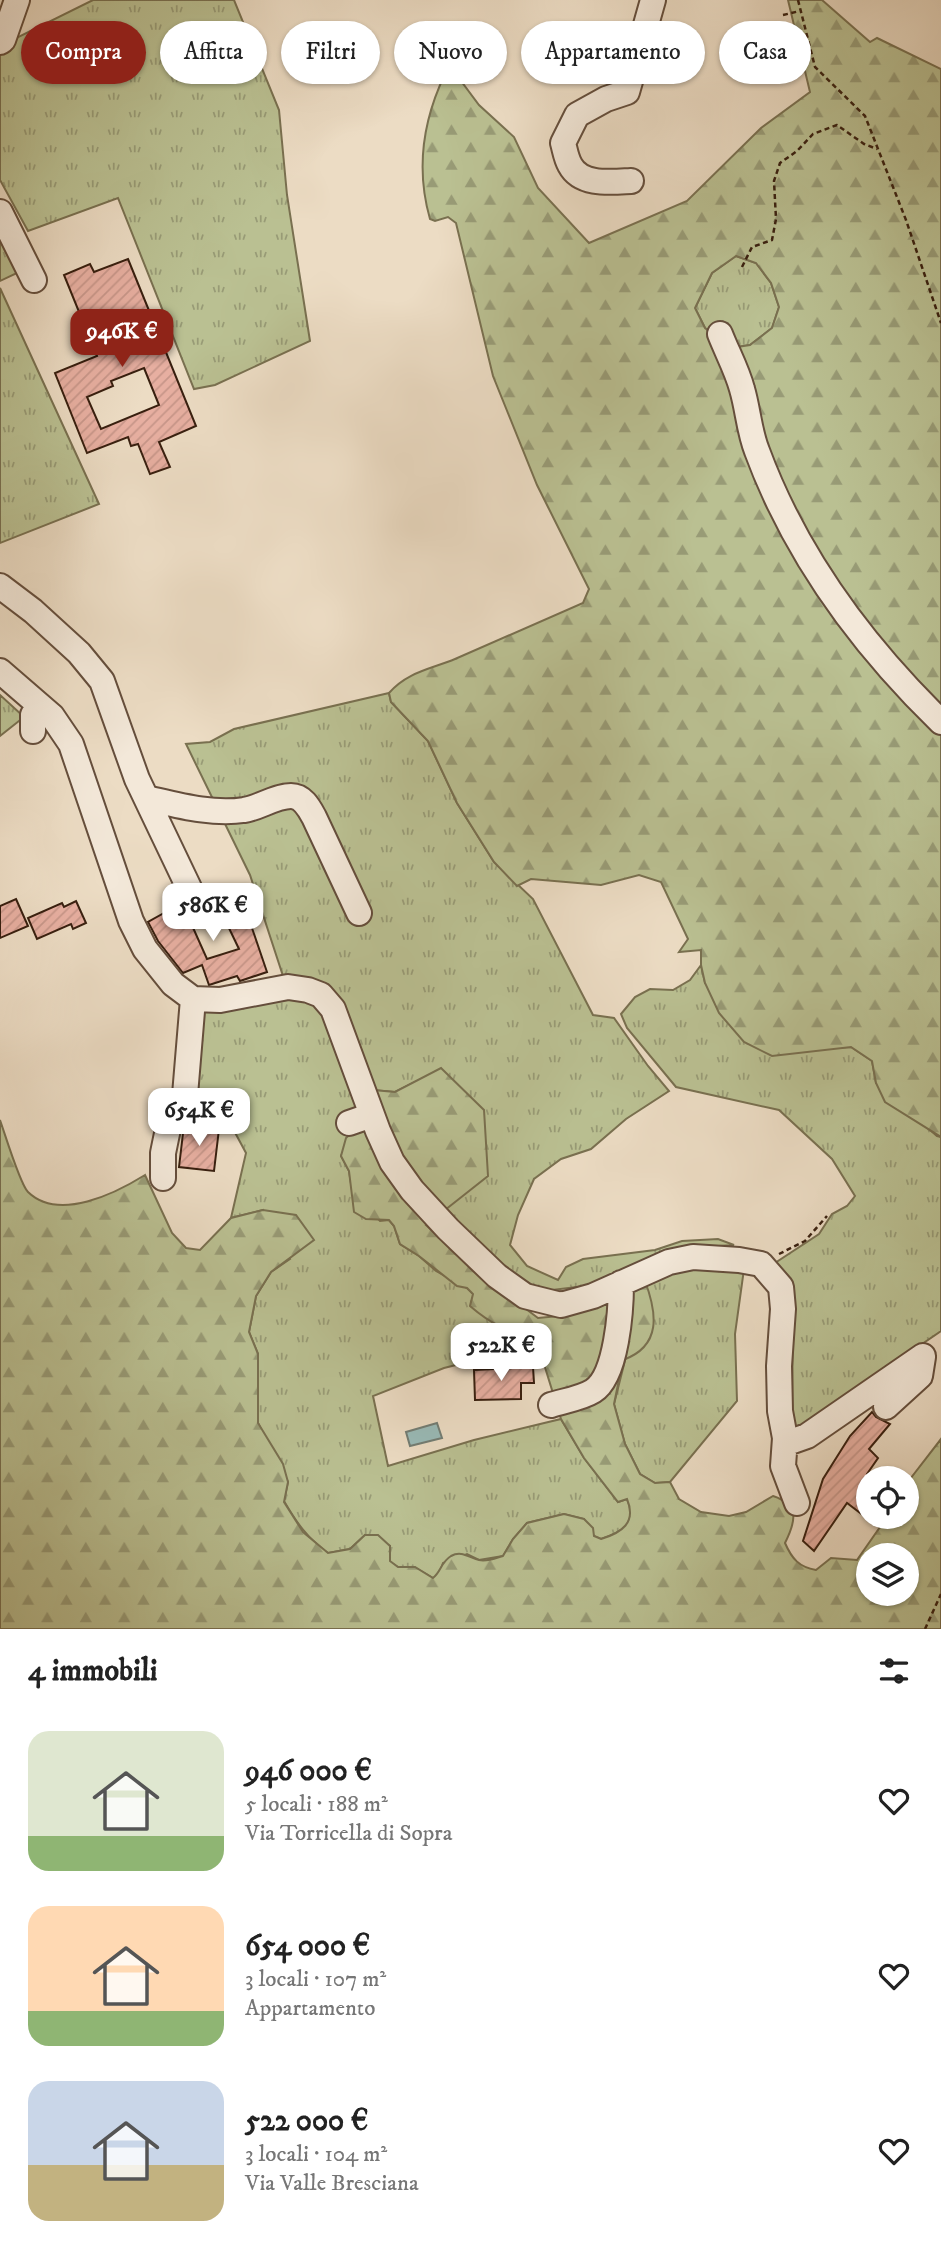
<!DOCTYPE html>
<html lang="it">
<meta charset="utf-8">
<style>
:root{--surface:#fff;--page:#f2f2f2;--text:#222;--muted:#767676;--accent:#8f2418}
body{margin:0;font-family:"IM FELL DW Pica",serif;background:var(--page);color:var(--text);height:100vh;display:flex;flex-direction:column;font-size:26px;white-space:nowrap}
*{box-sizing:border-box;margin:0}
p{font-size:23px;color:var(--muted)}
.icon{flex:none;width:38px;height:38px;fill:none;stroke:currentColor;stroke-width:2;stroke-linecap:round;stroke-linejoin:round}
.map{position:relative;height:1629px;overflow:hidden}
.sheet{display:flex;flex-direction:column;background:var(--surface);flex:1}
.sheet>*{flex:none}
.top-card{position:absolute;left:21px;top:21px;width:900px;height:63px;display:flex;gap:14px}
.tools{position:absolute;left:856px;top:1466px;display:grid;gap:14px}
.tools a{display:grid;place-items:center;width:63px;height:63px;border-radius:50%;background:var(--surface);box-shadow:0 2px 5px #0004;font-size:35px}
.price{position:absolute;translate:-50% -60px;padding:0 16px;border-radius:14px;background:#fff;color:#222;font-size:23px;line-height:46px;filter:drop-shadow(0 2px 4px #0008)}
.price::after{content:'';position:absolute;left:50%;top:42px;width:21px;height:16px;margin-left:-10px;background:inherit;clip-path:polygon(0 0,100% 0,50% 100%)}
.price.on{background:var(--accent);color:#fff}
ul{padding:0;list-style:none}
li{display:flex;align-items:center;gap:21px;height:175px;padding:0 28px}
li span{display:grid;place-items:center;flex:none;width:196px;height:140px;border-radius:21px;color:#555}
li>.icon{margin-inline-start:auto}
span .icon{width:84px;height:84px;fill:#fffc;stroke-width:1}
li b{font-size:30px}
h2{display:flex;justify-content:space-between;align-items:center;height:84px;padding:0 28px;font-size:30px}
.pill{padding:0 24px;border-radius:32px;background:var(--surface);box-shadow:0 2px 5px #0004;font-size:24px;line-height:63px}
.pill.on{background:var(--accent);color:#fff}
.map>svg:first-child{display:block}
</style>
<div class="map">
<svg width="941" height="1629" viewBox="0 0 941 1629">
<defs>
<pattern id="grass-tufts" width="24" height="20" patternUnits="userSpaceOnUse" patternTransform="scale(1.75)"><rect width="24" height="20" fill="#bac092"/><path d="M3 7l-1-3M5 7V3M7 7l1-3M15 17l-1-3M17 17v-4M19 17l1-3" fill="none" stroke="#989b76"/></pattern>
<pattern id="forest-firs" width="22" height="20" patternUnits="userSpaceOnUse" patternTransform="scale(1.75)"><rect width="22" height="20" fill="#bac092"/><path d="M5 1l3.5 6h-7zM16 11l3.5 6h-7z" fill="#989b76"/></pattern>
<pattern id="building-hatch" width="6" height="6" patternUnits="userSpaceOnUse" patternTransform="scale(1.75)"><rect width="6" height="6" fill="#e7afa1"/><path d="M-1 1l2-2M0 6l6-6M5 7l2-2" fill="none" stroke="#c79689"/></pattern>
</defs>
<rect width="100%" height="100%" fill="#ecdcc4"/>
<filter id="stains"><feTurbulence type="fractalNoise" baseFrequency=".00286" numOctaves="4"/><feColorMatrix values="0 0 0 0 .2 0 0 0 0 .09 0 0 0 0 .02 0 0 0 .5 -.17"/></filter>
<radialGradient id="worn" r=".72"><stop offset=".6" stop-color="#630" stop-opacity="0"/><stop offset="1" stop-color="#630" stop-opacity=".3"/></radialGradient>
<path fill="url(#grass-tufts)" stroke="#797050" stroke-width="2" d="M93,0h141l45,110 8,85 23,146 -95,44 -21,4 -76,-191 -90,33 -28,-51v-134z
M0,235l17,38 -17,8z
M736,256l20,7 15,20 8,24 -7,21 -22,17 -19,3 -26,-20 -10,-20 17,-35z
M0,288l99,216 -99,39z
M389,693l2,9 37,39 29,62 37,59 39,37 60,116 21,3 34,48 21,25 -43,28 -35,30 -30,10 -27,20 -16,36 -8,30 17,21 31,14 8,-13 17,-8 72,-9 27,-9 36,-2 16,6 -61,4 -88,37 -41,5 -34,-17 -66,-64 -3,-141 -46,23 -22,-2 -35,-83 -54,-28 -34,-104 -64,-131 24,-2 24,-13z
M0,695l24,22 -24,19z
M701,965l4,18 113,66 33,-2 21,14 4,22 61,53 4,1v194l-139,95h-10l1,-138 -18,-25 44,-29 13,-20 15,-8 8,-10 -23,-37 -53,-49 -103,-23 -49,-59 -6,-14 14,-17 15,-8 23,1 17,-10z
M279,992l39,8 45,111 -22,45 8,15 3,19 28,31 9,-1 5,6 6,18 19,12 17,15 31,17 45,44 23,3 -63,8 4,17 -32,8 -71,28 15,70 86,-26 87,-21 23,39 34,44 9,-3c11,25 -5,33 -26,40l-7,-3 -10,-17 -20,-5 -37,9 -14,16 -10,17 -24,4 -12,-6 -24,9 -4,11 -6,4 -19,-11h-16l-8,-5v-16l-25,-11 -15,14 -22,4c-20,-14 -32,-31 -44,-52l4,-19 -30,-59v-69l-9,-22 7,-36 15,-24 19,-13 -27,-49 -32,8 15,-65 -14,-26 -41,-31 6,-92z
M684,1265l60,4 -9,65 2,67 -67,81 -15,1 -15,-9 -15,-30 -11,-40 31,-123z"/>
<path fill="url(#forest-firs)" stroke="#797050" stroke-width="2" fill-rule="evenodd" d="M788,0h34l48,42 7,-4 64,31v1068l-56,-35 -9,-19 -4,-22 -21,-14 -79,9 -28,-14 -25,-29 -14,-30 -4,-18v-15l-22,2 9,-13 -27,-57 -22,-7 -38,10 -70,-6 -14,7 -23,-24 -37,-59 -29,-62 -37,-39 -2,-9c18,-21 42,-24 66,-34 43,-19 86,-38 128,-56l6,-14 -52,-104 -44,-109 -37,-153 -8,-6 -13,4 -5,-2c-14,-49 -7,-99 15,-145l9,1 7,6 18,24 35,32 24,51 51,55 98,-42 74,-73 49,-36zM736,256l20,7 15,20 8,24 -7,21 -22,17 -19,3 -26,-20 -10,-20 17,-35z
M441,1068l43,42 4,66 -62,49 64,57 48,36 21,-2 86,-35c12,32 17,65 -22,79l-9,44 11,40 15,30 15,9 15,-1 9,17 22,13 28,4 17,-4 27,-16c28,9 22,27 12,47 7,16 14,24 31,27l15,-12 26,2 30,-43h19l1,-34 34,-44v190h-941v-509c5,14 20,64 28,72 31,30 88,1 117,-17l27,58 14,15 14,2 31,-32 32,-8 33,5 18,25 -43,32 -15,24 -7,36 9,22v69l25,41 5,18 -4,20 19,30 25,21 22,-4 15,-14h13l12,11v15l8,6h17l18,11c8,-6 8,-16 18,-22 11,-6 18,2 28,4 8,2 17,-2 24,-4l10,-17 14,-16 37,-9 20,5 9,9 1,8 7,3c20,-6 36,-16 26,-40l-9,3 -34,-44 -23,-39 -26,-84c-29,-4 -43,-10 -65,-29l3,-12 -6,-6 -10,-2 -38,-30 -19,-12 -6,-18 -5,-6 -23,-1 -12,-7 -5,-41 -8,-15 5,-18 15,-14 12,-34 22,2zM868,1556h38v38h-38z"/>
<path fill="#99bbb8" stroke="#727d74" stroke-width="2" d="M437,1423l5,15 -32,8 -4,-14z"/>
<path fill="url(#building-hatch)" stroke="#381f0f" stroke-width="2" fill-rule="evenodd" d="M128,259l68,167 -37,16 11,25 -20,7 -12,-30 -7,2 -3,-9 -41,16 -32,-80 42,-17 -33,-81 26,-11 4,8zM144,368l15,37 -58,24 -14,-32 26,-11 -2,-5z
M238,887l29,85 -27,9 -3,-5 -28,9 -7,-20 -19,8 -25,-32 -10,-19 16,-9 5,8 17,-9 21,47 32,-10 -24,-50z
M16,899l12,27 -28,12v-32z
M76,901l10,22 -13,6 -2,-5 -34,15 -9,-21 34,-15 2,4z
M184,1125l35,4 -5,42 -35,-4z
M533,1367l1,16h-13v16l-46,1 -1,-30z
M872,1412l4,5 14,7 -21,25 9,9 -11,16 1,45 -21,-16 -33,48 -11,-10 20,-62 27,-43z"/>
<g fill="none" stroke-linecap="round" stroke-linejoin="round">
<defs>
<path id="minor" d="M0,42l3,-2 14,-40
M631,181c-20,1 -50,5 -61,-16 -4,-7 -5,-15 -7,-22l14,-28 29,-16 21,-7 26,-92
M0,212l34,68
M720,334c7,18 17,36 22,55 6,20 7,42 15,62 38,103 106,195 184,271
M0,586l33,25 46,42 23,28 35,98 53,111
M0,671l52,45 19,28 60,177 14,28 28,35 20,15 27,1 68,-13 20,3 13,5 12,14 45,122 14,31 20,28 36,39 49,47 28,20 36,9 32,-9 76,-34 24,-5 46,3 22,4 20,23 2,22 -4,57 1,45 5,27 5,4 17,-6 116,-80
M33,715v16
M146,798c31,7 66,17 98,12 15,-2 31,-14 47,-14 12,0 18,12 23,21l45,96
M349,1123l23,-8
M163,1178v-25l7,-34 15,-24 8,-96
M551,1405c13,-4 31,-7 42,-14 24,-15 28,-82 28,-108
M886,1407l34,-31 3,-19
M785,1438l-2,28 14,37"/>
</defs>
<use href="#minor" stroke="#654e3c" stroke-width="28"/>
<path stroke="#381f0f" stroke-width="2.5" stroke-dasharray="5 3.5" stroke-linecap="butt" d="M798,0l17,67 50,49 41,104 35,103
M783,15l17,-4
M742,267l10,-20 20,-7 4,-21 -2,-38 6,-18 17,-12 16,-17 24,-9 27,19 13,5
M779,1254l26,-13 22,-25
M925,1629l16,-35"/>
<use href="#minor" stroke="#f3e8d9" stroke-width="24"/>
</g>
<rect width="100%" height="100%" filter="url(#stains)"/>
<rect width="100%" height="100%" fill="url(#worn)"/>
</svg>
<div class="tools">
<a><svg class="icon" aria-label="locate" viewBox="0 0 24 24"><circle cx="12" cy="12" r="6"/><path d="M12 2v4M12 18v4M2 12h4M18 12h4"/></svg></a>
<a><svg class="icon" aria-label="layers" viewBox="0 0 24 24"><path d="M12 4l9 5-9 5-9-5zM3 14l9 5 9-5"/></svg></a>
</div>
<b class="price on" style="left:122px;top:369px">946K €</b>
<b class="price" style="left:213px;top:943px">586K €</b>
<b class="price" style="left:199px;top:1148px">654K €</b>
<b class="price" style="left:501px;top:1383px">522K €</b>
<div class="top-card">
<a class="pill on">Compra</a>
<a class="pill">Affitta</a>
<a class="pill">Filtri</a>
<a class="pill">Nuovo</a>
<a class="pill">Appartamento</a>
<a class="pill">Casa</a>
</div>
</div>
<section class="sheet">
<h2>4 immobili<svg class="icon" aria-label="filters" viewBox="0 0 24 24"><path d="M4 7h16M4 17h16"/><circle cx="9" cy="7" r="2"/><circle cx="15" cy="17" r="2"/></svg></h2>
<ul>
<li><span style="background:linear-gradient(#dfe7d0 75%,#8fb573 0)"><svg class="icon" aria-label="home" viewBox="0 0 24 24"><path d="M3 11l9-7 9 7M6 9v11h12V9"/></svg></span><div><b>946 000 €</b><p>5 locali · 188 m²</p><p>Via Torricella di Sopra</p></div><svg class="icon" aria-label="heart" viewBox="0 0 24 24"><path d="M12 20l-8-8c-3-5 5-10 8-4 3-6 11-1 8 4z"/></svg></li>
<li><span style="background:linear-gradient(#ffd9b3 75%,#8fb573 0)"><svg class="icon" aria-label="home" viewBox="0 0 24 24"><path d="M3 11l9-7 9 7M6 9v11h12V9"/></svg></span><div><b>654 000 €</b><p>3 locali · 107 m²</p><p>Appartamento</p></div><svg class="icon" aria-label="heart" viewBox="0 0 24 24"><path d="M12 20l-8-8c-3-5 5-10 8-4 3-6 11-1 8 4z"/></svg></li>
<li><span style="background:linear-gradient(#c9d6e8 60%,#c2b280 0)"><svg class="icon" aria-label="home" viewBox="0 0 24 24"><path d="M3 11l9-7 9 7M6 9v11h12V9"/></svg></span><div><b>522 000 €</b><p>3 locali · 104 m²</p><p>Via Valle Bresciana</p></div><svg class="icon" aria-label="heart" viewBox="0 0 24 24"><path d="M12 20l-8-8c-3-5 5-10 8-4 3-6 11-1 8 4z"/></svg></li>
</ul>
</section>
